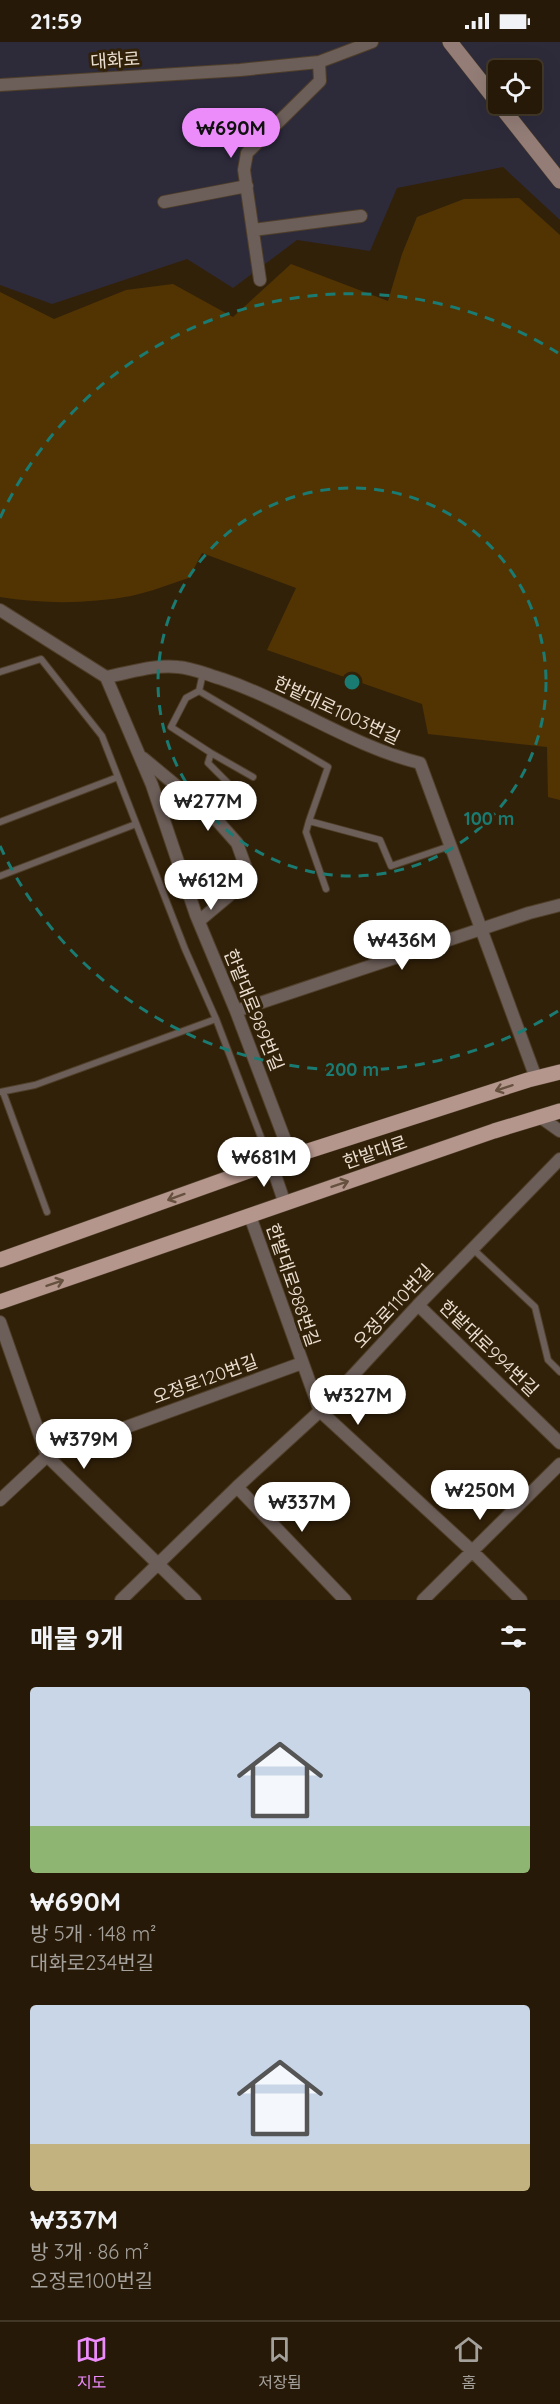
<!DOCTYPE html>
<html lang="ko">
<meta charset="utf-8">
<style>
:root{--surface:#261907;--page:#322615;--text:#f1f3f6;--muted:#a4a09b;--line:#423828;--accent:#ec8cfb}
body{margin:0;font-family:Quicksand,"Noto Sans KR",sans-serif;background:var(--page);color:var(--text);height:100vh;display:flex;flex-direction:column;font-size:22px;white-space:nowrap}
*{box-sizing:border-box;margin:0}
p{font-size:20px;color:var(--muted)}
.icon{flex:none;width:33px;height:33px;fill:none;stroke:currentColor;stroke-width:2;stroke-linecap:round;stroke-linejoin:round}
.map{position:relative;height:1558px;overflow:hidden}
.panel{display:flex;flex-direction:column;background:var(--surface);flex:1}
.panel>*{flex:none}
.controls{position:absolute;left:488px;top:18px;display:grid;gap:12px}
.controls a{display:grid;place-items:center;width:54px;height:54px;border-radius:6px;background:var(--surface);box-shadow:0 6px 24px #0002,0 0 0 2px var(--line);font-size:30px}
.price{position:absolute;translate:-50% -51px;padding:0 14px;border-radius:21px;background:#fff;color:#222;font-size:20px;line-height:39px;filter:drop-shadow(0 2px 3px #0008)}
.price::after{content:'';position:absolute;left:50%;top:36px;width:18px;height:14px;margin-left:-9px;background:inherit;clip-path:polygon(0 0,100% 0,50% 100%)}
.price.current{background:var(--accent);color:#111}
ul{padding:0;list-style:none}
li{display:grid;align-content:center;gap:12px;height:318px;padding:0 30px}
li span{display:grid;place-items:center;height:186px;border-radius:6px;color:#555}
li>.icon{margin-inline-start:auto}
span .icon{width:108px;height:108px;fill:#fffc;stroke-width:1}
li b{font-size:26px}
h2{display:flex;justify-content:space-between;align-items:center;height:72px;padding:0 30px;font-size:26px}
.status{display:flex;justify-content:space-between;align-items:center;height:42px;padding:0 30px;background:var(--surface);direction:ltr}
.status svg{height:16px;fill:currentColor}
.tab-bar{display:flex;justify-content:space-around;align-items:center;height:84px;border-top:2px solid var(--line);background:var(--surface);font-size:16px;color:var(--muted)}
.tab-bar a{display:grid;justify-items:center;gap:3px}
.tab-bar .current{color:var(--accent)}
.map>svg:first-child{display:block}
</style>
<div class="status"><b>21:59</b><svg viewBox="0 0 49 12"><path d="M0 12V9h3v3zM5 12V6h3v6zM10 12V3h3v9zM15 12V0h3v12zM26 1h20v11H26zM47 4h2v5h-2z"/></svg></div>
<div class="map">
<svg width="560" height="1558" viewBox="0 0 560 1558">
<rect width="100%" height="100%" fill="#322109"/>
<path fill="#2d2a3a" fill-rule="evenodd" d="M0,0h560v178l-57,-53 -106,21 -27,63 -73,-11 -64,48 -46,-29 -135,45 -52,-19zM498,28h33v34h-33z"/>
<path fill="#523403" d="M519,156l41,37v565l-12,-3 -1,-50 -119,-13 -6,-30 -155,-54 29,-62 -94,-35 -13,25c-19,6 -39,14 -58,18 -44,8 -88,8 -131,1v-305l54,27 72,-29 47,-6 60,33 58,-53 97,37 14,-47 15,-37 47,-18z"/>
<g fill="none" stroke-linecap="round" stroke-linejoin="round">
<defs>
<path id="lane" d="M0,630l41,-13 61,77 83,213 31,70
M199,649l4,-18
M211,711l42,24
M236,749l-28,-28 3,-10 -40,-26 15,-29 13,-7 129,76 -19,54 71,19 11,26 59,-20
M309,779l-3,11 20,57
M0,780l118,-45
M0,834l136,-52
M0,1050l35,-7 181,-66 54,142
M3,1050l44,120
M473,1207l62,58 13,53 12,12"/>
<path id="street" d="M0,43l240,-15 79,-8 53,-20
M164,160l83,-16
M253,188l108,-14
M260,238l-16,-110 3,-17 73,-72 -1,-19
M0,568l106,67c23,-4 49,-13 72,-10 15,1 30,8 44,12 68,23 129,67 198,84l116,315
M106,635l46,108 44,130 40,96 55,145
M143,716l71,59 23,26 9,25 -9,21 -38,32
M236,969l293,-98 31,-8
M539,1074l21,15
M271,1121l14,41
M250,1174l70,195 151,139 50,50
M418,1263l142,138
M0,1280l47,134 148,144
M237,1445l108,113
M0,1458l47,-44 255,-93
M121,1558l116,-113 83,-76 98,-106 142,-146
M423,1558l137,-136"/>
<path id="secondary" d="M450,0l48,61
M499,62l61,77"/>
<path id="primary" d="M0,1218l271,-97 257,-83 32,-8
M0,1260l494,-171 66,-20"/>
</defs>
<use href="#lane" stroke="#4f3f29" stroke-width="8"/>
<use href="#street" stroke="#4f3f29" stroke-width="14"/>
<use href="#secondary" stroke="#4f3f29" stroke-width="16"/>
<use href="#primary" stroke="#4f3f29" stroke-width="16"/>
<use href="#lane" stroke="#6c5e59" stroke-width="6"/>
<use href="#street" stroke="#6c5e59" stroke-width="12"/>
<use href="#secondary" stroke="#947d77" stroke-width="15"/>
<use href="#primary" stroke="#b4968d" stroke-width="15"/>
</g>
<defs><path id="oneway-shaft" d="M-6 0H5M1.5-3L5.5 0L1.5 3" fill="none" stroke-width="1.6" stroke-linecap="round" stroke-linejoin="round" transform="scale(1.5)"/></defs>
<g stroke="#66503e">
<use href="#oneway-shaft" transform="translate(504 1046) rotate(162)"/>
<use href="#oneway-shaft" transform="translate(340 1142) rotate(-19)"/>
<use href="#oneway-shaft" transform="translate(176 1155) rotate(160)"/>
<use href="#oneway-shaft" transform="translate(55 1241) rotate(-19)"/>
</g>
<g fill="none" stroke="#1a7b73" stroke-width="3" stroke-dasharray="10 8">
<circle cx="352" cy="640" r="194"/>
<path d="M558 969A388 388 0 0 1 0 804M0 476A388 388 0 0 1 558 311"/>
</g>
<g text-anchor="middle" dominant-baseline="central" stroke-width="6" stroke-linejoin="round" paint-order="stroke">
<g font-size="18" fill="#eaded0" stroke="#322109">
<text transform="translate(115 18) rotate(-4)">대화로</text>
<text transform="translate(337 668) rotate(25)">한밭대로1003번길</text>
<text transform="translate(254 968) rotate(68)">한밭대로989번길</text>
<text transform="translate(375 1110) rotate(-19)">한밭대로</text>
<text transform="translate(293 1243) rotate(71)">한밭대로988번길</text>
<text transform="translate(393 1264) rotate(-47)">오정로110번길</text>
<text transform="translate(489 1306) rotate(44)">한밭대로994번길</text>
<text transform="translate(205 1337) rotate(-20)">오정로120번길</text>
</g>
</g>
<circle cx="352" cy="640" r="9" fill="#1a7b73" stroke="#322109" stroke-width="3"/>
<g font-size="18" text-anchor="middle" font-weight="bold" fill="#1a7b73" stroke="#322109" stroke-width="6" stroke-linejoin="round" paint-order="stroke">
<text x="489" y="783">100 m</text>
<text x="352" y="1034">200 m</text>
</g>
</svg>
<div class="controls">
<a><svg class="icon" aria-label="locate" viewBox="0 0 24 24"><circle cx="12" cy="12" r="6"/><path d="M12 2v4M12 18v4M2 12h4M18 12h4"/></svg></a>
</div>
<b class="price current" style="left:231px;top:117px">₩690M</b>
<b class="price" style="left:208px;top:790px">₩277M</b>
<b class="price" style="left:211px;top:869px">₩612M</b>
<b class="price" style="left:402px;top:929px">₩436M</b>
<b class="price" style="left:264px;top:1146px">₩681M</b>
<b class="price" style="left:358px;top:1384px">₩327M</b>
<b class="price" style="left:84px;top:1428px">₩379M</b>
<b class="price" style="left:480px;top:1479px">₩250M</b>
<b class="price" style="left:302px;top:1491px">₩337M</b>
</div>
<section class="panel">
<h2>매물 9개<svg class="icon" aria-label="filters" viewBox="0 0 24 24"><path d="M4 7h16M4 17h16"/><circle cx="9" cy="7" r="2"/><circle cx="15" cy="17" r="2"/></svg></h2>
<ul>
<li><span style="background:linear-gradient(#c9d6e8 75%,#8fb573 0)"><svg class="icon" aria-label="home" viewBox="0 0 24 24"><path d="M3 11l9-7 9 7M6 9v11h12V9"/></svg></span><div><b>₩690M</b><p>방 5개 · 148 m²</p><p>대화로234번길</p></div></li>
<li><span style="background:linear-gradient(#c9d6e8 75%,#c2b280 0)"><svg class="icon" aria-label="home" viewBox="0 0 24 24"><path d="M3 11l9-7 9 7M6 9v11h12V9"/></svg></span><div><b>₩337M</b><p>방 3개 · 86 m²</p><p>오정로100번길</p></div></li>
</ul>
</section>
<nav class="tab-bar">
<a class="current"><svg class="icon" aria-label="map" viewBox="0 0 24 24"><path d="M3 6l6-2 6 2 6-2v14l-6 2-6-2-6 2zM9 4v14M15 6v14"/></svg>지도</a>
<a><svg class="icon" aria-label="saved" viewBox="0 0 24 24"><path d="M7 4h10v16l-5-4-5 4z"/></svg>저장됨</a>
<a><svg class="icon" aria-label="home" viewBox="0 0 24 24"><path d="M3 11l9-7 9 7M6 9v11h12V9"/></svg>홈</a>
</nav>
